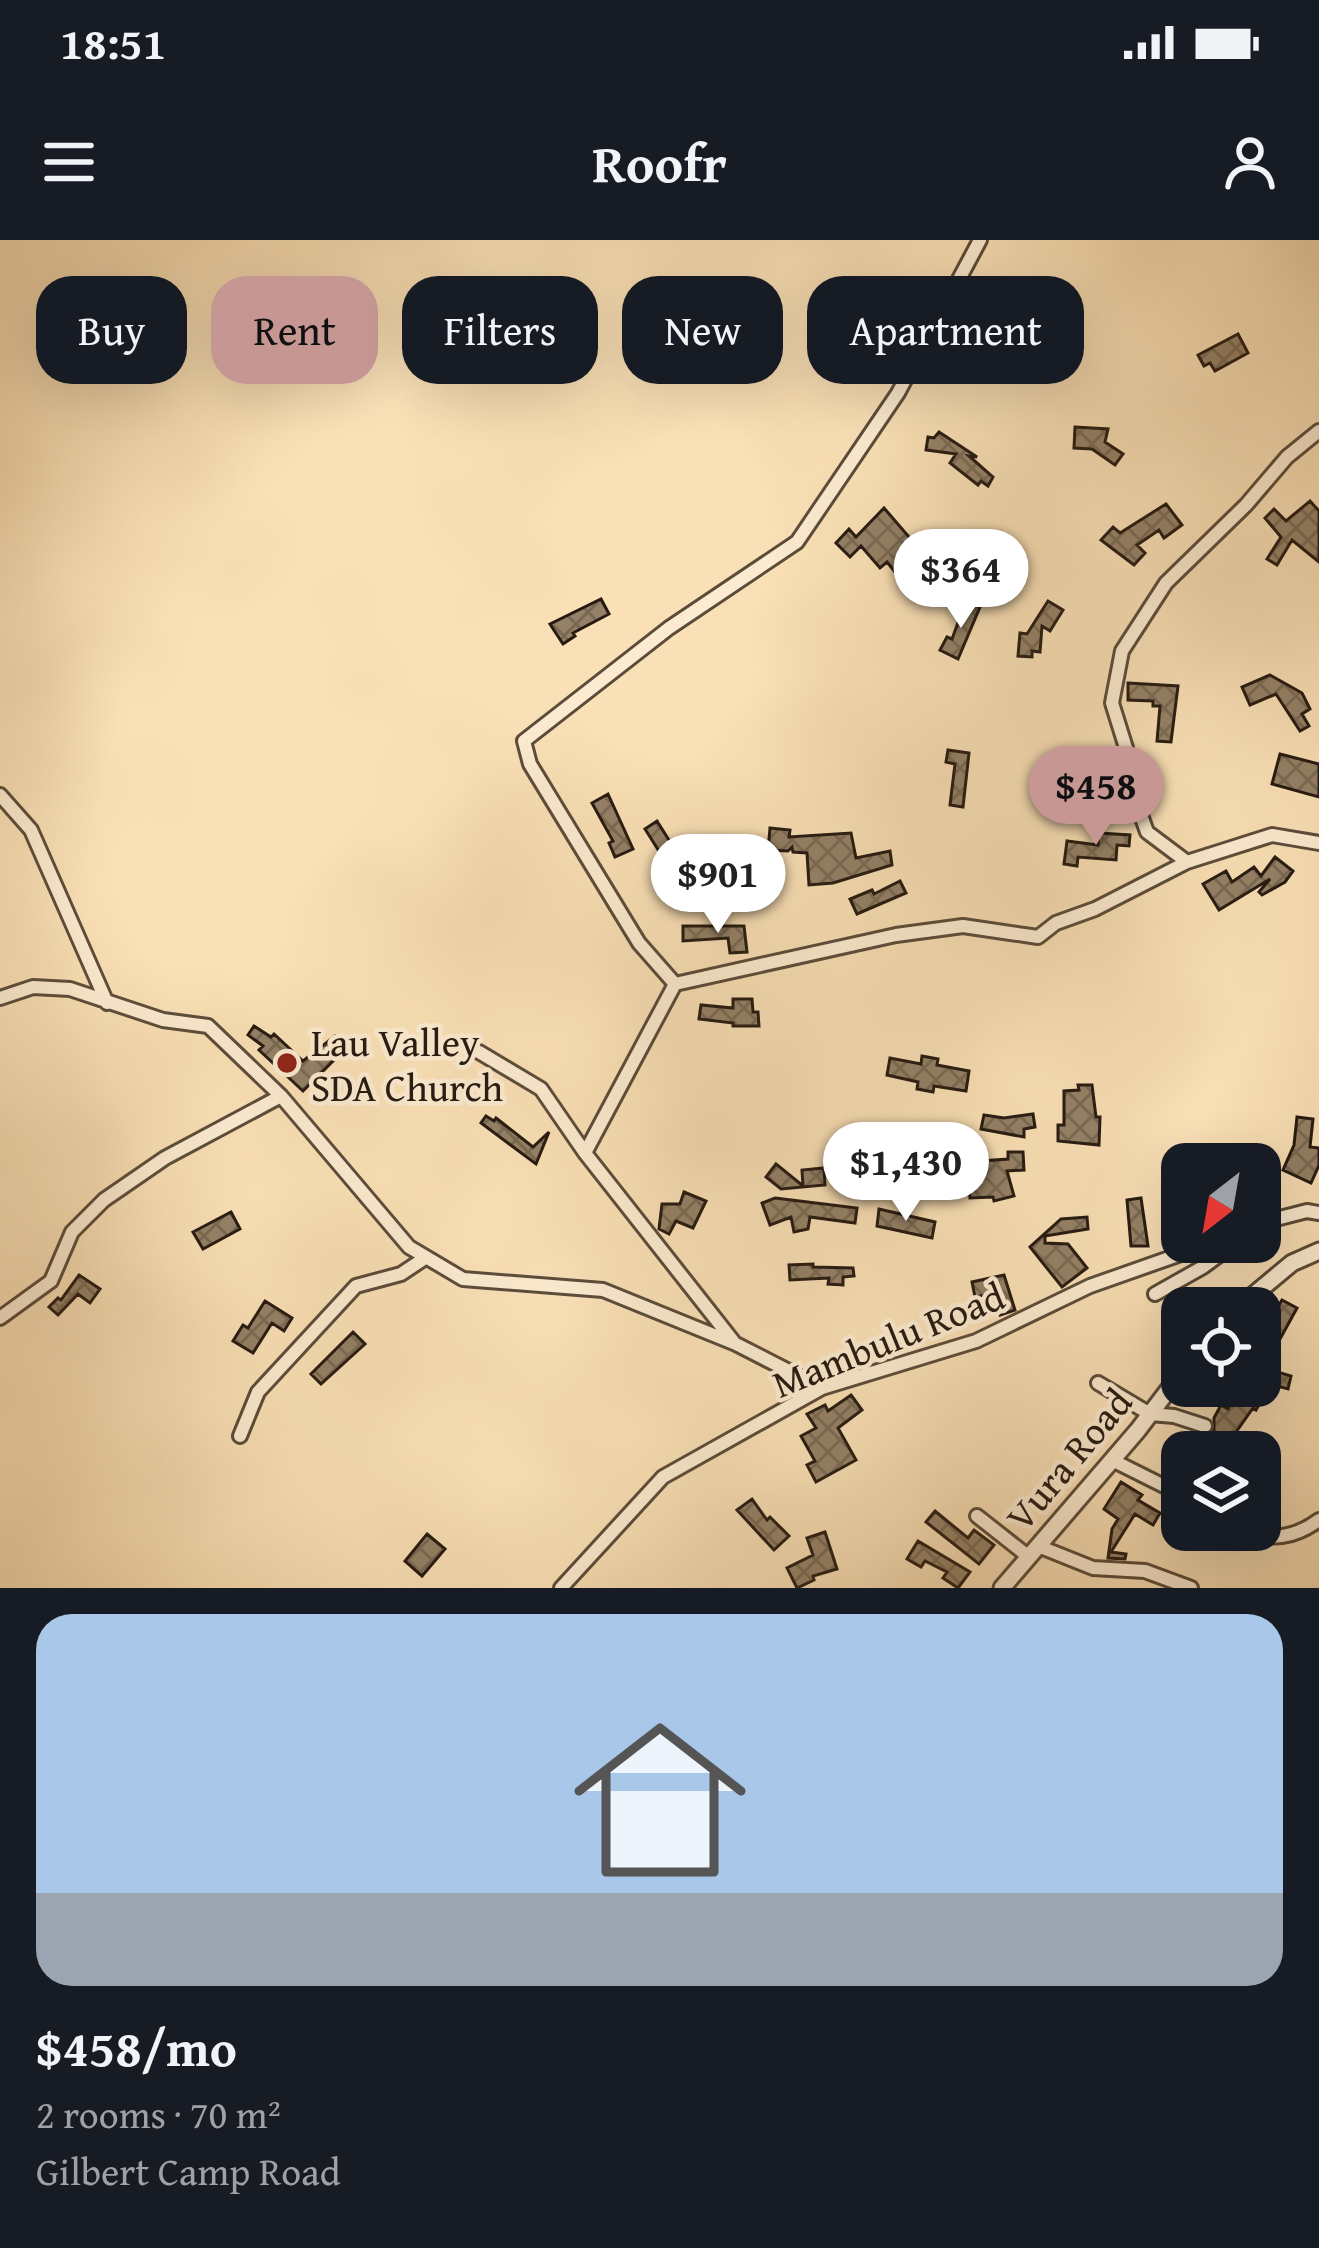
<!DOCTYPE html>
<meta charset="utf-8">
<style>
:root{--surface:#171b24;--page:#20242c;--text:#f1f3f6;--muted:#9ea1a6;--line:#363941;--accent:#c59692}
body{margin:0;font-family:"Gentium Book Plus",serif;background:var(--page);color:var(--text);height:100vh;display:flex;flex-direction:column;font-size:45px;white-space:nowrap}
*{box-sizing:border-box;margin:0}
p{font-size:39px;color:var(--muted)}
.icon{flex:none;width:66px;height:66px;fill:none;stroke:currentColor;stroke-width:2;stroke-linecap:round;stroke-linejoin:round}
.map{position:relative;height:1348px;overflow:hidden}
.side{display:flex;flex-direction:column;background:var(--surface);flex:1}
.side>*{flex:none}
.banner{position:absolute;left:36px;top:36px;width:1248px;height:108px;display:flex;gap:24px}
.needle{width:78px;rotate:211deg}
.tools{position:absolute;left:1161px;top:903px;display:grid;gap:24px}
.tools a{display:grid;place-items:center;width:120px;height:120px;border-radius:24px;background:var(--surface);box-shadow:0 12px 48px #0002;font-size:60px}
.price{position:absolute;translate:-50% -102px;padding:0 27px;border-radius:42px;background:#fff;color:#222;font-size:39px;line-height:78px;filter:drop-shadow(0 3px 6px #0008)}
.price::after{content:'';position:absolute;left:50%;top:72px;width:36px;height:27px;margin-left:-18px;background:inherit;clip-path:polygon(0 0,100% 0,50% 100%)}
.price.current{background:var(--accent);color:#111}
ul{padding:0;list-style:none}
li{display:grid;align-content:center;gap:24px;height:636px;padding:0 36px}
li+li{border-top:3px solid var(--line)}
li span{display:grid;place-items:center;height:372px;border-radius:36px;color:#555}
li>.icon{margin-inline-start:auto}
span .icon{width:216px;height:216px;fill:#fffc;stroke-width:1}
li b{font-size:51px}
.tag{padding:0 42px;border-radius:36px;background:var(--surface);box-shadow:0 12px 48px #0002;font-size:42px;line-height:108px}
.tag.current{background:var(--accent);color:#111}
.status{display:flex;justify-content:space-between;align-items:center;height:84px;padding:0 60px;background:var(--surface);direction:ltr}
.status svg{height:33px;fill:currentColor}
header{display:flex;justify-content:space-between;align-items:center;height:156px;padding:0 36px;background:var(--surface);font-size:54px;font-weight:700}
.map>svg:first-child{display:block}
</style>
<div class="status"><b>18:51</b><svg viewBox="0 0 49 12"><path d="M0 12V9h3v3zM5 12V6h3v6zM10 12V3h3v9zM15 12V0h3v12zM26 1h20v11H26zM47 4h2v5h-2z"/></svg></div>
<header><svg class="icon" aria-label="menu" viewBox="0 0 24 24"><path d="M4 6h16M4 12h16M4 18h16"/></svg>Roofr<svg class="icon" aria-label="person" viewBox="0 0 24 24"><circle cx="12" cy="8" r="4"/><path d="M4 21q1-7 8-7t8 7"/></svg></header>
<div class="map">
<svg width="1319" height="1348" viewBox="0 0 1319 1348">
<defs>
<pattern id="building-cross-hatch" width="8" height="8" patternUnits="userSpaceOnUse" patternTransform="scale(3)"><rect width="8" height="8" fill="#948167"/><path d="M0 0l8 8M0 8l8-8" fill="none" stroke="#796953"/></pattern>
</defs>
<rect width="100%" height="100%" fill="#fae0b6"/>
<filter id="stains"><feTurbulence type="fractalNoise" baseFrequency=".00167" numOctaves="4"/><feColorMatrix values="0 0 0 0 .2 0 0 0 0 .09 0 0 0 0 .02 0 0 0 .5 -.17"/></filter>
<radialGradient id="worn" r=".72"><stop offset=".6" stop-color="#630" stop-opacity="0"/><stop offset="1" stop-color="#630" stop-opacity=".3"/></radialGradient>
<path fill="url(#building-cross-hatch)" stroke="#261a11" stroke-width="3" d="M732,62l29,9 -12,42 -29,-8z
M1238,94l10,19 -33,18 -5,-8 -6,3 -6,-11z
M1075,187l33,2 -3,13 18,12 -8,11 -23,-16 -18,-1z
M939,192l38,25 -8,-1 24,21 -5,9 -7,-5 -3,4 -28,-22 6,-9 -30,-4 2,-13 6,1z
M1310,261l9,10v51l-27,-22 -15,25 -10,-6 14,-22 -16,-19 9,-9 12,12z
M1166,264l16,21 -18,13 -5,-8 -22,15 8,8 -11,12 -33,-25 12,-13 7,6z
M884,268l38,44 -12,10 11,17 -9,6 -11,-17 -6,4 -8,-10 -7,6 -19,-22 -11,11 -14,-14 13,-14 7,8z
M601,359l8,15 -36,19 2,3 -12,8 -13,-20z
M966,361l14,6 -22,52 -18,-9 7,-13 5,2z
M1048,361l15,9 -13,21 -8,-5 -2,26 -8,-1v6l-14,-1 2,-23 7,1z
M1270,435l32,18 8,16 -8,5 7,12 -9,5 -24,-37 -26,11 -8,-18z
M1128,443l50,3 -7,56 -14,-1 3,-35h-7v-5l-25,-1z
M948,510l21,3 -6,54 -13,-2 5,-41 -9,-2z
M1280,514l39,10v33l-47,-13z
M608,554l25,55 -18,8 -6,-14 4,-2 -21,-38z
M657,581l15,24 -4,2 18,23 18,-12 5,7 -28,21 -36,-57z
M770,588l20,2 -1,7 62,-4 5,25 34,-7 2,14 -59,18 -24,2 -2,-32 -14,-1 -1,-5 -4,4 -20,-1z
M1099,593l31,2 -1,11 -12,-1 -1,15 -38,-3 -1,9 -13,-2 3,-23 31,4z
M724,602l18,1v14l-8,-1 -2,32 7,-1 2,19 -23,1z
M1275,617l18,14 -8,11 -23,13 -3,-3 11,-13 -51,31 -16,-26 23,-13 6,11 22,-15 7,9z
M900,641l6,12 -49,21 -7,-15 22,-9 2,4z
M683,686h61l3,26 -17,1 -2,-15 -45,3z
M733,759h19l1,13h5l1,14h-26v-3l-34,-4 2,-14 32,3z
M254,786l17,11 3,-3 29,27 32,-25 10,13 -42,42 -44,-41 4,-4 -15,-11z
M922,816l16,3 -1,6 32,6 -3,20 -32,-5 -1,6 -16,-3 1,-7 -31,-7 3,-17 31,6z
M1078,845h14l4,32h4l-1,28 -41,-4v-16h6v-34l15,-1z
M1033,874l2,13 -11,2v8l-43,-8 3,-14 20,3z
M486,876l8,5 2,-3 37,29 16,-15 -13,32 -55,-41z
M1297,877l16,2 -3,28 9,1v17l-8,18 -28,-13 11,-25z
M1008,912h15l1,18 -17,1 7,25 -20,5 -1,-4 -23,1 -1,-15 -8,2 -2,-11 9,-1 -1,-11 41,-3z
M776,924l27,22 -1,-16 22,-2 1,17 -44,4 -15,-12z
M684,952l22,9 -13,27 -17,-7 -7,13 -10,-5 3,-25h18z
M775,958l82,10 -2,15 -45,-6 -2,12 -14,3 -3,-15 -21,8 -8,-22z
M1141,958l7,48h-17l-4,-46z
M879,969l56,13 -3,16 -55,-12z
M231,972l9,17 -37,20 -10,-17z
M1087,977l1,12 -43,7v7l23,1 19,24 -25,19 -32,-40 31,-28z
M813,1024v3l40,1 1,8 -11,1v8l-15,-1 1,-6 -39,2 -1,-15z
M79,1035l21,14 -10,14 -12,-9 -20,21 -9,-8 9,-9 3,2z
M1004,1035l11,35 -15,5 -8,-21 -17,3 -3,-15z
M1282,1060l15,8 -33,60 27,8 -3,13 -18,-5 -14,26 -3,-2 -31,44h-25l8,-16 9,-6v-12l7,-13 7,4 12,-23h20v-62l6,3z
M265,1061l27,17 -8,13 -12,-8 -19,30 -20,-12 10,-16 5,3z
M353,1092l12,12 -44,40 -10,-10z
M851,1155l11,15 -24,18 18,32 -40,22 -9,-17 8,-4 -14,-25 15,-8 -9,-14 18,-9 3,6z
M1121,1242l21,13 -4,5 22,13 -7,12 -18,-11 -24,38 15,2 -1,5 -17,-1 4,-29 6,-10 -14,-10z
M752,1259l15,21 3,-3 19,19 -15,14 -37,-40z
M935,1271l33,27 6,-8 20,15 -15,19 -53,-42z
M825,1292l12,37 -24,7 1,4 -17,8 -10,-20 26,-13 -6,-17z
M427,1294l18,15 -23,27 -17,-15z
M918,1301l52,31 -12,16 -15,-10 4,-6 -22,-11 -4,6 -14,-8z"/>
<g fill="none" stroke-linecap="round" stroke-linejoin="round">
<defs>
<path id="minor" d="M980,0l-82,153 -101,149 -128,86 -145,113 6,23 109,179 36,41 221,-49 67,-9 75,11 18,-14 39,-14 92,-47 85,-27 47,8
M0,555l31,35 76,173
M1187,622l-40,-30 -17,-48 -4,-36 -14,-45 10,-52 44,-68 80,-78 41,-48 32,-26
M0,758l33,-11 37,2 93,31 45,6 73,70 128,151 54,32 140,11 133,54 86,44
M479,812l62,37 44,64 148,188
M585,913l90,-169
M1260,983l47,-12 12,2
M1155,1054l48,-27 34,-25
M0,1078l51,-37 21,-49 32,-32 61,-42 116,-62
M1098,1143l52,31 24,2 31,10
M240,1196l18,-44 98,-106 45,-12 24,-16
M1112,1220l70,35
M977,1276l52,41
M1244,1290c29,11 50,8 75,-10
M1038,1306l55,22 52,3 46,17
M561,1348l102,-111 159,-89 154,-47 114,-55 125,-44"/>
<path id="tertiary" d="M1238,1068l54,-45 27,-12
M1002,1348l136,-158 44,-58"/>
</defs>
<use href="#minor" stroke="#5b4c3a" stroke-width="18"/>
<use href="#tertiary" stroke="#5b4c3a" stroke-width="21"/>
<use href="#minor" stroke="#fcebd0" stroke-width="12"/>
<use href="#tertiary" stroke="#fcebd0" stroke-width="15"/>
</g>
<circle fill="#8f2418" stroke="#fcebd0" stroke-width="4.5" cx="287" cy="823" r="12"/>
<g text-anchor="middle" dominant-baseline="central" stroke-width="9" stroke-linejoin="round" paint-order="stroke">
<g font-size="39" fill="#261a11" stroke="#fcebd0" text-anchor="start">
<text x="311" y="801">Lau Valley<tspan x="311" dy="45">SDA Church</tspan></text>
</g>
<g font-size="39" fill="#261a11" stroke="#fcebd0">
<text transform="translate(888 1099) rotate(-22)">Mambulu Road</text>
<text transform="translate(1068 1219) rotate(-50)">Vura Road</text>
</g>
</g>
<rect width="100%" height="100%" filter="url(#stains)"/>
<rect width="100%" height="100%" fill="url(#worn)"/>
</svg>
<div class="tools">
<a><svg class="needle" viewBox="-14 -14 28 28"><path d="M0-13l5 13h-10z" fill="#e53935"/><path d="M0 13l5-13h-10z" fill="#9ea1a6"/></svg></a>
<a><svg class="icon" aria-label="locate" viewBox="0 0 24 24"><circle cx="12" cy="12" r="6"/><path d="M12 2v4M12 18v4M2 12h4M18 12h4"/></svg></a>
<a><svg class="icon" aria-label="layers" viewBox="0 0 24 24"><path d="M12 4l9 5-9 5-9-5zM3 14l9 5 9-5"/></svg></a>
</div>
<b class="price" style="left:961px;top:391px">$364</b>
<b class="price current" style="left:1096px;top:608px">$458</b>
<b class="price" style="left:718px;top:696px">$901</b>
<b class="price" style="left:906px;top:984px">$1,430</b>
<div class="banner">
<a class="tag">Buy</a>
<a class="tag current">Rent</a>
<a class="tag">Filters</a>
<a class="tag">New</a>
<a class="tag">Apartment</a>
</div>
</div>
<section class="side">
<ul>
<li><span style="background:linear-gradient(#a9c7e8 75%,#9aa5b1 0)"><svg class="icon" aria-label="home" viewBox="0 0 24 24"><path d="M3 11l9-7 9 7M6 9v11h12V9"/></svg></span><div><b>$458/mo</b><p>2 rooms · 70 m²</p><p>Gilbert Camp Road</p></div></li>
</ul>
</section>
